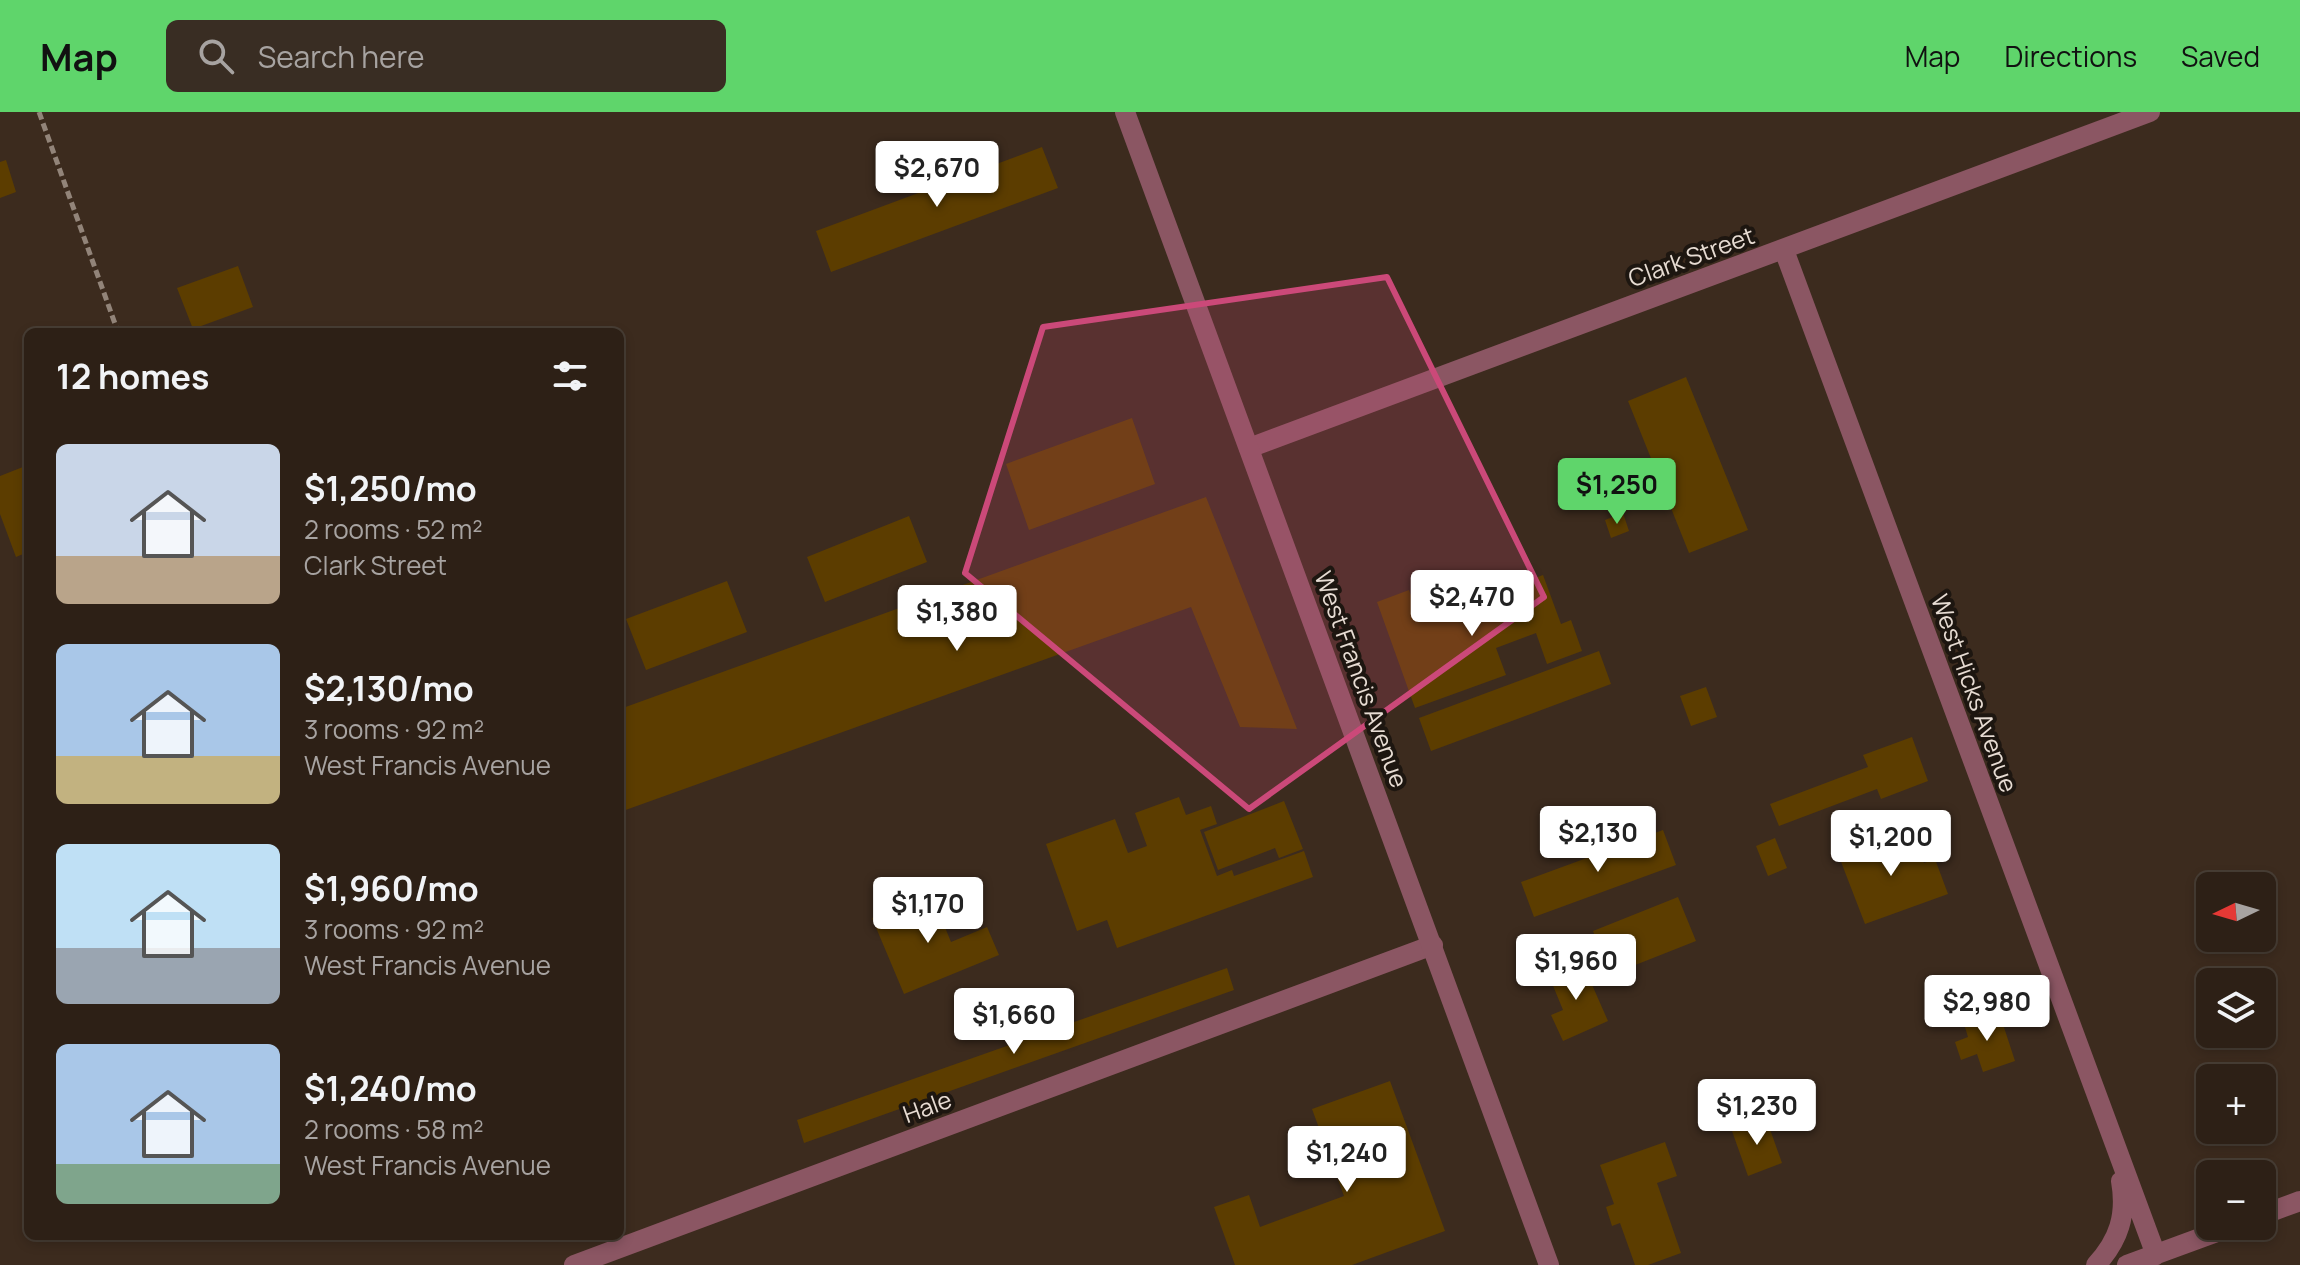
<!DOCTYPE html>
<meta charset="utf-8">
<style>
:root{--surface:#2d2016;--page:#392d23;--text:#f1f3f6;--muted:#a7a3a1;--line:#483e35;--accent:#5fd56b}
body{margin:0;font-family:Manrope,sans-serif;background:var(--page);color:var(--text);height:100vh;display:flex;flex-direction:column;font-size:30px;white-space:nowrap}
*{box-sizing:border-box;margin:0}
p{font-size:26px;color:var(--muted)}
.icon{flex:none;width:44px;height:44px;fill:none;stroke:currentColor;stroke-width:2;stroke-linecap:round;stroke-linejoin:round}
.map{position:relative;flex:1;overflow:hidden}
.details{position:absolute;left:24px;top:216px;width:600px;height:912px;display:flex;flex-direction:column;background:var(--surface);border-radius:12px;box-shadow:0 4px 12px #0003,0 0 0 2px var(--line)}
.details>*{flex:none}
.needle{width:52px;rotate:265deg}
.controls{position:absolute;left:2196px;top:760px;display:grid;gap:16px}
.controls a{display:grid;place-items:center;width:80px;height:80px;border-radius:12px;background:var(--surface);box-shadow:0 4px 12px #0003,0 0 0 2px var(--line);font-size:40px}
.price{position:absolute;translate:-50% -68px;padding:0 18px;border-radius:8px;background:#fff;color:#222;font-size:26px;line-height:52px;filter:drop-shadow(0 2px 4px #0008)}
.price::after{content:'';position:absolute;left:50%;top:48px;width:24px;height:18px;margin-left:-12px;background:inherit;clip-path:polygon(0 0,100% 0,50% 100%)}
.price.selected{background:var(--accent);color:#111}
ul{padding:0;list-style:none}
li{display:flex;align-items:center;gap:24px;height:200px;padding:0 32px}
li span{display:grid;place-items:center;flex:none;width:224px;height:160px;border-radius:12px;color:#555}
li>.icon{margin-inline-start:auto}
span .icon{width:96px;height:96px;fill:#fffc;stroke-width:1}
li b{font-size:34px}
h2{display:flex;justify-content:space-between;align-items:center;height:96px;padding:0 32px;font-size:34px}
header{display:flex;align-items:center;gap:48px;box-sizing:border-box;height:112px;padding:0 40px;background:var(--accent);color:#111}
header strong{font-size:38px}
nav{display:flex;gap:44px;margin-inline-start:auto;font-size:28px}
.search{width:560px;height:72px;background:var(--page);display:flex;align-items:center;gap:20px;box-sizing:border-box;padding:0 28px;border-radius:12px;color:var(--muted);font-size:30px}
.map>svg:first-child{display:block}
</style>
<header>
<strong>Map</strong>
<div class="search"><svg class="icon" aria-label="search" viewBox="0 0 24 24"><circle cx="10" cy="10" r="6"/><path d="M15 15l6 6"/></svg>Search here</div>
<nav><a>Map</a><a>Directions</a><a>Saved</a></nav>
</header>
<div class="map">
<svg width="2300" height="1153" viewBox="0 0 2300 1153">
<rect width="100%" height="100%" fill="#3c2b1e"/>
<path fill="#5c3d00" d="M1042,35l16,41 -227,84 -15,-41z
M6,48l10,32 -16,6v-36z
M238,154l15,41 -60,22 -16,-41z
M1686,265l62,153 -59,23 -61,-152z
M1132,306l23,66 -126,46 -23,-66z
M28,353v87l-12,5 -16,-43v-38z
M1206,385l91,232 -57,-2 -49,-120 -571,205v-103z
M1623,401l6,18 -18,7 -6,-18z
M909,404l18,46 -102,40 -18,-45z
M1543,463l18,49 10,-4 11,31 -35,13 -11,-31 -40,15 10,27 -91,33 -38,-106 32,-12 11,31z
M727,469l20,51 -101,38 -20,-51z
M1599,539l12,33 -180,67 -12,-33z
M1706,575l11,30 -26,9 -11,-30z
M1912,625l16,44 -47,18 -4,-10 -98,37 -9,-22 98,-37 -5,-12z
M1179,685l7,18 25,-9 6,18 -17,6 17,46 15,-6 2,6 70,-25 9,26 -196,71 -10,-28 -30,11 -31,-87 69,-25 13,34 19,-7 -12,-33z
M1284,689l19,48 -24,9 -4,-10 -57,22 -14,-38z
M1663,718l13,35 -142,52 -13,-35z
M1912,719l12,32 11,-4 13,35 -83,30 -27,-70 15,-6 2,5z
M1775,726l12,30 -19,8 -12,-30z
M931,781l20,49 36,-15 12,28 -95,39 -32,-76z
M1678,785l18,44 -86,34 -17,-44z
M1582,850l26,59 -45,20 -12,-26 12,-5 -14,-34z
M1227,856l7,22 -430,153 -7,-23z
M1999,900l16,49 -32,11 -6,-18 -16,6 -6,-18 13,-5 -4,-13z
M1390,969l55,150 -93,34h-117l-21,-58 35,-12 11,32 84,-31 -32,-87z
M1766,1006l16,45 -34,13 -16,-45z
M1665,1030l12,34 -20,7 24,70 -33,12h-13l-15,-42 -8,3 -6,-19 8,-3 -14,-39z"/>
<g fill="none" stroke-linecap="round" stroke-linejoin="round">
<path stroke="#928479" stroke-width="5" stroke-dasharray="8 4" stroke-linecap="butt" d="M39,0l79,220"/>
<path stroke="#8b5663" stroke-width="20" d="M1784,138l372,1005
M1249,336l901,-336
M2262,1103l38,-14
M574,1153l859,-320
M2096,1153c23,-25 31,-50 25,-84
M2127,1153l106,-39"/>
<path stroke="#8b5663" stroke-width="20" d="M1125,0l424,1153"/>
</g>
<path fill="#cb4979" fill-opacity="0.2" stroke="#cb4979" stroke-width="6" stroke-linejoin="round" d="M1387,165l157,320 -295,212 -284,-236 78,-246z"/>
<g text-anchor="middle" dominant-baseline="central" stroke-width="8" stroke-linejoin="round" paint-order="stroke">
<g font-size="24" fill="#e7dcd3" stroke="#1d1610">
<text transform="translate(1691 144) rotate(-20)">Clark Street</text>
<text transform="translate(1362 567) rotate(70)">West Francis Avenue</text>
<text transform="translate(1975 581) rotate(70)">West Hicks Avenue</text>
<text transform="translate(927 994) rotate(-20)">Hale</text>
</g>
</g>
</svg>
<div class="controls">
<a><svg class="needle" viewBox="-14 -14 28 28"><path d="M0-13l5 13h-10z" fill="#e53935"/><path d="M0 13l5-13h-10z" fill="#a7a3a1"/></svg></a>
<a><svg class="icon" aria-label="layers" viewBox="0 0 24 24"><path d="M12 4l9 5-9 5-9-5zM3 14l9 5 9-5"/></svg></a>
<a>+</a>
<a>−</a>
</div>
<b class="price" style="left:937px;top:97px">$2,670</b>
<b class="price selected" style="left:1617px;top:414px">$1,250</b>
<b class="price" style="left:1472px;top:526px">$2,470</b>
<b class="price" style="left:957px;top:541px">$1,380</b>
<b class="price" style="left:1598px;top:762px">$2,130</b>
<b class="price" style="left:1891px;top:766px">$1,200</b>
<b class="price" style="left:928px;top:833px">$1,170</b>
<b class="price" style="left:1576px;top:890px">$1,960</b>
<b class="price" style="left:1987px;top:931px">$2,980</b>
<b class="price" style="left:1014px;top:944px">$1,660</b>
<b class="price" style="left:1757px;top:1035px">$1,230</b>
<b class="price" style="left:1347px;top:1082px">$1,240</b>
<section class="details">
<h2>12 homes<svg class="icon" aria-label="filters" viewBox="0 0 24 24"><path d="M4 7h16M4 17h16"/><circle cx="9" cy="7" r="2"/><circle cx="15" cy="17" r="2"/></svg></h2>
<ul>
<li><span style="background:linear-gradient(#c9d6e8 70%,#b9a48a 0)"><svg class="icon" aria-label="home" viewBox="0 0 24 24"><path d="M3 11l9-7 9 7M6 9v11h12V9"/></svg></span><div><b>$1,250/mo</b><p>2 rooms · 52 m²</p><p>Clark Street</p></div></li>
<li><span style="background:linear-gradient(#a9c7e8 70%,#c2b280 0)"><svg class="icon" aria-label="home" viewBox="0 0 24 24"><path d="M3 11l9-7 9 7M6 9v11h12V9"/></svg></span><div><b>$2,130/mo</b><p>3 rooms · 92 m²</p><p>West Francis Avenue</p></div></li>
<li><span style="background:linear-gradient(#bfe0f5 65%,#9aa5b1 0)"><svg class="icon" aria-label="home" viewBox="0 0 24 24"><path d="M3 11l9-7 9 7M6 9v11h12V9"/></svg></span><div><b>$1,960/mo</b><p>3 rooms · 92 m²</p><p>West Francis Avenue</p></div></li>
<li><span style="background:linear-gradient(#a9c7e8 75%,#7fa58c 0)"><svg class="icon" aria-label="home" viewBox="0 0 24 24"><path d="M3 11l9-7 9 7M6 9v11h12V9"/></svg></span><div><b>$1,240/mo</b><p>2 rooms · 58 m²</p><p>West Francis Avenue</p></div></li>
</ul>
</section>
</div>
